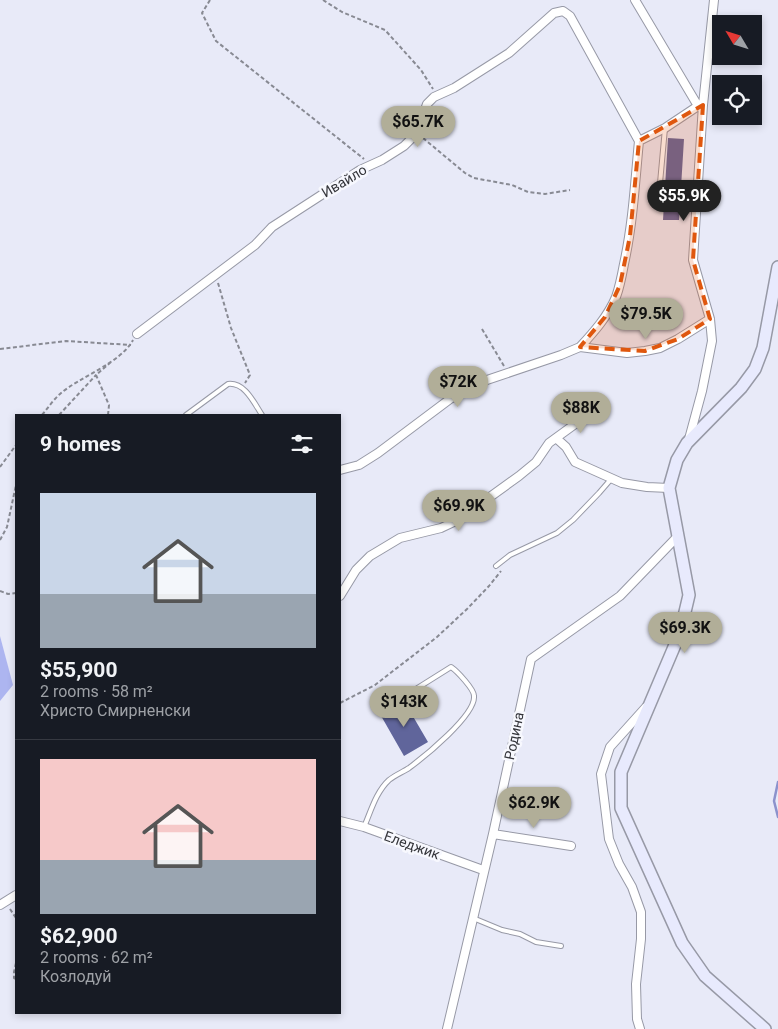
<!DOCTYPE html>
<meta charset="utf-8">
<style>
:root{--surface:#171b24;--page:#242831;--text:#f1f3f6;--muted:#9ea1a6;--line:#363941;--accent:#b1ae98}
body{margin:0;font-family:Roboto,sans-serif;background:var(--page);color:var(--text);height:100vh;display:flex;flex-direction:column;font-size:19px;white-space:nowrap}
*{box-sizing:border-box;margin:0}
p{font-size:16px;color:var(--muted)}
.icon{flex:none;width:28px;height:28px;fill:none;stroke:currentColor;stroke-width:2;stroke-linecap:round;stroke-linejoin:round}
.map{position:relative;flex:1;overflow:hidden}
.drawer{position:absolute;left:15px;top:414px;width:326px;height:600px;display:flex;flex-direction:column;background:var(--surface);border-radius:0px;box-shadow:0 2px 8px #0003}
.drawer>*{flex:none}
.needle{width:32px;rotate:308deg}
.buttons{position:absolute;left:712px;top:15px;display:grid;gap:10px}
.buttons a{display:grid;place-items:center;width:50px;height:50px;border-radius:0px;background:var(--surface);box-shadow:0 2px 8px #0003;font-size:25px}
.price{position:absolute;translate:-50% -42px;padding:0 11px;border-radius:18px;background:var(--accent);color:#111;font-size:16px;line-height:32px;filter:drop-shadow(0 1px 2px #0008)}
.price::after{content:'';position:absolute;left:50%;top:30px;width:15px;height:11px;margin-left:-8px;background:inherit;clip-path:polygon(0 0,100% 0,50% 100%)}
.price.on{background:#222;color:#fff}
ul{padding:0;list-style:none}
li{display:grid;align-content:center;gap:10px;height:265px;padding:0 25px}
li+li{border-top:1px solid var(--line)}
li span{display:grid;place-items:center;height:155px;border-radius:0px;color:#555}
li>.icon{margin-inline-start:auto}
span .icon{width:90px;height:90px;fill:#fffc;stroke-width:1}
li b{font-size:21px}
h2{display:flex;justify-content:space-between;align-items:center;height:60px;padding:0 25px;font-size:21px}
.map>svg:first-child{display:block}
</style>
<div class="map">
<svg width="778" height="1029" viewBox="0 0 778 1029">
<rect width="100%" height="100%" fill="#e8eaf8"/>
<path fill="#adb5f0" d="M0,636l13,49 -13,16z"/>
<g fill="none" stroke-linecap="round" stroke-linejoin="round">
<path stroke="#8c92cc" stroke-width="2.5" d="M778,782l-4,19 4,16"/>
</g>
<path fill="#60659b" d="M668,138l16,1 -5,81h-16z
M404,701l24,41 -24,14 -24,-42z"/>
<g fill="none" stroke-linecap="round" stroke-linejoin="round">
<defs>
<path id="lane" d="M658,205l7,-77
M186,415l42,-31c17,-2 26,19 34,31
M496,566l14,-11 47,-22 16,-13 26,-27 13,-15
M364,827c7,-16 12,-35 25,-47 6,-5 14,-8 20,-12 15,-11 67,-53 65,-72 0,-7 -17,-25 -23,-29l-59,37
M473,918l29,12 18,4 16,8 25,4"/>
<path id="street" d="M635,0l63,106
M639,141l26,-13 33,-22 4,-1
M137,334l118,-89 17,-18 88,-57 22,-10 22,-14 13,-13 10,-29 7,-7 20,-9 55,-35 45,-40 9,-2 7,5 69,125
M580,347c14,-15 28,-31 36,-50 4,-11 6,-22 8,-33 9,-41 11,-82 15,-123
M556,438l10,9 9,15 47,21 25,4 22,1
M689,439l13,-48 10,-50 -2,-22 -17,-59 10,-155 11,-105
M340,470l19,-5 19,-12 72,-54 34,-18 77,-26 19,-8 47,6 18,-2 15,-3 18,-9 32,-20
M340,596l16,-26 14,-14 30,-18 41,-10 17,-8 61,-44 17,-14 13,-19 44,-32
M340,821l24,6 119,43
M493,834l78,12
M0,905l16,-10
M447,1029l46,-195 38,-175 89,-63 58,-60
M640,1029l-3,-10 -1,-35 5,-45v-27l-9,-25 -13,-23 -10,-25 -8,-65 9,-27 36,-40"/>
<path id="secondary" d="M765,1029l-60,-53 -23,-33 -61,-135v-36l59,-139 9,-38 -20,-107 8,-28 10,-17 54,-55 14,-19 8,-21 15,-81"/>
</defs>
<use href="#lane" stroke="#9799a6" stroke-width="6"/>
<use href="#street" stroke="#9799a6" stroke-width="10"/>
<use href="#secondary" stroke="#9799a6" stroke-width="14"/>
<path stroke="#888a93" stroke-width="2" stroke-dasharray="4 2.5" stroke-linecap="butt" d="M210,0l-8,13 14,28 148,118
M323,0l19,12 43,18 36,40 12,19
M423,138l42,35 9,5 38,7 16,7 17,2 25,-4
M218,283l13,45 19,47 -5,8
M482,329l22,37
M0,349l66,-8 65,4
M42,415c6,-7 11,-15 18,-21 19,-17 61,-31 73,-54
M59,415l37,-40
M108,415l1,-10 -13,-30 15,-13
M0,467l16,-22
M0,540l7,-13 9,-42
M0,591l8,3 8,-1
M340,703l35,-18 62,-48 30,-28 22,-23 12,-15
M10,909l6,9
M16,963l-2,9v6l2,1"/>
<use href="#lane" stroke="#fff" stroke-width="4"/>
<use href="#street" stroke="#fff" stroke-width="8"/>
<use href="#secondary" stroke="#e8eafd" stroke-width="11"/>
</g>
<path fill="#df570e" fill-opacity="0.2" stroke="#df570e" stroke-width="4" stroke-dasharray="10 6" stroke-linejoin="round" d="M703,105l-10,155 17,59 -32,20 -33,12 -65,-4 25,-30 15,-32 10,-49 9,-95z"/>
<g text-anchor="middle" dominant-baseline="central" stroke-width="5" stroke-linejoin="round" paint-order="stroke">
<g font-size="14" fill="#34353a" stroke="#f7f8fe">
<text transform="translate(344 181) rotate(-31)">Ивайло</text>
<text transform="translate(514 736) rotate(-78)">Родина</text>
<text transform="translate(412 845) rotate(20)">Еледжик</text>
</g>
</g>
</svg>
<div class="buttons">
<a><svg class="needle" viewBox="-14 -14 28 28"><path d="M0-13l5 13h-10z" fill="#e53935"/><path d="M0 13l5-13h-10z" fill="#9ea1a6"/></svg></a>
<a><svg class="icon" aria-label="locate" viewBox="0 0 24 24"><circle cx="12" cy="12" r="6"/><path d="M12 2v4M12 18v4M2 12h4M18 12h4"/></svg></a>
</div>
<b class="price" style="left:418px;top:148px">$65.7K</b>
<b class="price on" style="left:684px;top:222px">$55.9K</b>
<b class="price" style="left:646px;top:340px">$79.5K</b>
<b class="price" style="left:458px;top:408px">$72K</b>
<b class="price" style="left:581px;top:434px">$88K</b>
<b class="price" style="left:459px;top:532px">$69.9K</b>
<b class="price" style="left:685px;top:654px">$69.3K</b>
<b class="price" style="left:404px;top:728px">$143K</b>
<b class="price" style="left:534px;top:829px">$62.9K</b>
<section class="drawer">
<h2>9 homes<svg class="icon" aria-label="filters" viewBox="0 0 24 24"><path d="M4 7h16M4 17h16"/><circle cx="9" cy="7" r="2"/><circle cx="15" cy="17" r="2"/></svg></h2>
<ul>
<li><span style="background:linear-gradient(#c9d6e8 65%,#9aa5b1 0)"><svg class="icon" aria-label="home" viewBox="0 0 24 24"><path d="M3 11l9-7 9 7M6 9v11h12V9"/></svg></span><div><b>$55,900</b><p>2 rooms · 58 m²</p><p>Христо Смирненски</p></div></li>
<li><span style="background:linear-gradient(#f6c9c9 65%,#9aa5b1 0)"><svg class="icon" aria-label="home" viewBox="0 0 24 24"><path d="M3 11l9-7 9 7M6 9v11h12V9"/></svg></span><div><b>$62,900</b><p>2 rooms · 62 m²</p><p>Козлодуй</p></div></li>
</ul>
</section>
</div>
